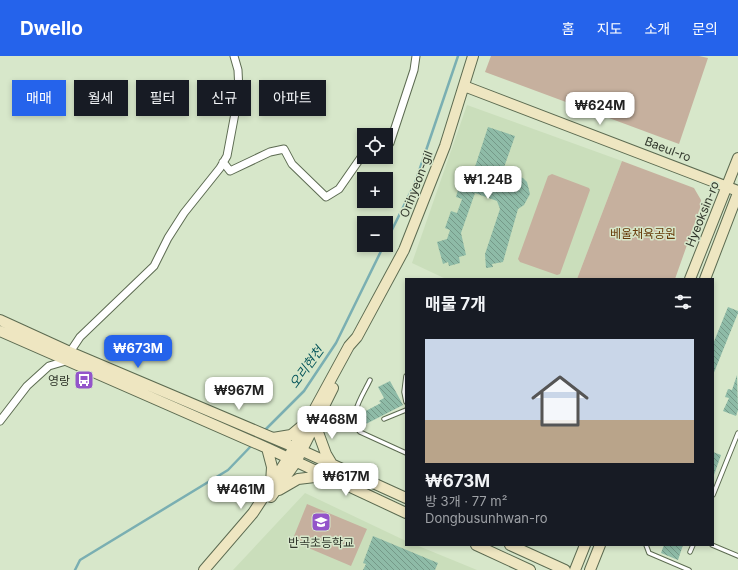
<!DOCTYPE html>
<html lang="ko">
<meta charset="utf-8">
<style>
:root{--surface:#171b24;--page:#242831;--text:#f1f3f6;--muted:#9ea1a6;--accent:#2563eb}
body{margin:0;font-family:Inter,"Noto Sans KR",sans-serif;background:var(--page);color:var(--text);height:100vh;display:flex;flex-direction:column;font-size:15px;white-space:nowrap}
*{box-sizing:border-box;margin:0}
p{font-size:13px;color:var(--muted)}
.icon{flex:none;width:22px;height:22px;fill:none;stroke:currentColor;stroke-width:2;stroke-linecap:round;stroke-linejoin:round}
.map{position:relative;flex:1;overflow:hidden}
.side{position:absolute;left:405px;top:222px;width:309px;height:268px;display:flex;flex-direction:column;background:var(--surface);border-radius:0px;box-shadow:0 2px 6px #0003}
.side>*{flex:none}
.top-card{position:absolute;left:12px;top:24px;width:333px;height:36px;display:flex;gap:8px}
.tools{position:absolute;left:357px;top:72px;display:grid;gap:8px}
.tools a{display:grid;place-items:center;width:36px;height:36px;border-radius:0px;background:var(--surface);box-shadow:0 2px 6px #0003;font-size:20px}
.price{position:absolute;translate:-50% -34px;padding:0 9px;border-radius:8px;background:#fff;color:#222;font-size:13px;line-height:26px;filter:drop-shadow(0 1px 2px #0008)}
.price::after{content:'';position:absolute;left:50%;top:24px;width:12px;height:9px;margin-left:-6px;background:inherit;clip-path:polygon(0 0,100% 0,50% 100%)}
.price.active{background:var(--accent);color:#fff}
ul{padding:0;list-style:none}
li{display:grid;align-content:center;gap:8px;height:212px;padding:0 20px}
li span{display:grid;place-items:center;height:124px;border-radius:0px;color:#555}
li>.icon{margin-inline-start:auto}
span .icon{width:72px;height:72px;fill:#fffc;stroke-width:1}
li b{font-size:17px}
h2{display:flex;justify-content:space-between;align-items:center;height:48px;padding:0 20px;font-size:17px}
.tag{padding:0 14px;border-radius:0px;background:var(--surface);box-shadow:0 2px 6px #0003;font-size:14px;line-height:36px}
.tag.active{background:var(--accent);color:#fff}
header{display:flex;align-items:center;gap:24px;box-sizing:border-box;height:56px;padding:0 20px;background:var(--accent);color:#fff}
header strong{font-size:19px}
nav{display:flex;gap:22px;margin-inline-start:auto;font-size:14px}
.map>svg:first-child{display:block}
</style>
<header>
<strong>Dwello</strong>
<nav><a>홈</a><a>지도</a><a>소개</a><a>문의</a></nav>
</header>
<div class="map">
<svg width="738" height="514" viewBox="0 0 738 514">
<defs>
<pattern id="building-back-hatch" width="6" height="6" patternUnits="userSpaceOnUse"><rect width="6" height="6" fill="#8ebba7"/><path d="M-1 5l2 2M0 0l6 6M5-1l2 2" fill="none" stroke="#759988"/></pattern>
</defs>
<rect width="100%" height="100%" fill="#d7e7ca"/>
<path fill="#cadebb" d="M467,49l155,56 -45,118h-131l-34,-16z
M305,437l101,48v4h10l61,25h-244z"/>
<path fill="#c6b09e" d="M491,0h208l9,2 -29,86 -194,-72z
M622,105l72,27 7,12 -1,8 -25,71h-98z
M552,118l37,14 1,2 -30,84 -3,1 -37,-13 -2,-3 30,-83z
M307,448l60,25 -16,37 -59,-25z"/>
<g fill="none" stroke-linecap="round" stroke-linejoin="round">
<path stroke="#7aafb2" stroke-width="2.5" d="M386,186l29,-59 43,-127
M264,375l40,-40 32,-48 48,-98
M75,514l5,-10 148,-90 25,-26"/>
</g>
<path fill="url(#building-back-hatch)" d="M488,71l27,9 -14,40 10,-2 12,4 4,4 3,12 -6,11 -6,4 -15,53 -11,2 1,3 -7,1 -1,-14 15,-45 -3,-8 -22,-8 -14,40 5,22 -7,2 1,6 -11,3 -1,-4 -5,2 -6,-22 10,-3 3,-9 -5,-2 6,-17 6,2 5,-14 -6,-2 5,-17 4,1 3,-10 5,2z
M728,251l10,4v2l-25,62v-31z
M737,319l1,35 -2,6 -13,-5 6,-13 -4,-1 3,-8 4,1z
M390,325l13,24 -41,21 -4,-11 23,-12 -2,-2 5,-3 -6,-11z
M713,396l8,3 -7,20h-1z
M373,480l65,27 -3,7h-72l3,-6 -3,-1z
M664,489h19l-5,15 -17,-7z"/>
<g fill="none" stroke-linecap="round" stroke-linejoin="round">
<defs>
<path id="lane" d="M406,320l-2,16 2,10
M370,324c-7,15 -24,38 -10,52l46,21
M384,363l22,-9
M713,439l25,-62
M646,489l3,8 40,17
M712,489l26,11
M690,496l3,-7"/>
<path id="street" d="M386,87h4l24,-73 2,-14
M223,106l7,9 40,-19 14,-3 8,15 34,33 13,-8 25,-36
M70,296l10,-15 74,-71 14,-28 16,-25 36,-45 7,-12 12,-64 -1,-22 -4,-14
M0,365l27,-35 22,-20 17,-5"/>
<path id="secondary" d="M464,30l274,105
M690,223l48,-121
M705,223l33,-86
M0,264l70,32 224,95 112,51
M0,275l267,117 139,65
M315,368l11,30 6,10
M273,382l18,-3 12,-10
M267,392l5,19 -1,16
M279,434l19,-11 25,-3
M271,441l25,-35 37,-74
M476,489l54,25
M510,489l55,25
M204,514l49,-57 17,-26 18,-29 61,-112 8,-9 47,-87 41,-104 28,-90
M575,514l10,-25
M590,514l10,-25"/>
</defs>
<use href="#lane" stroke="#5c6b51" stroke-width="5.5"/>
<use href="#street" stroke="#5c6b51" stroke-width="9"/>
<use href="#secondary" stroke="#5c6b51" stroke-width="12"/>
<use href="#lane" stroke="#fff" stroke-width="3.5"/>
<use href="#street" stroke="#fff" stroke-width="7"/>
<use href="#secondary" stroke="#eee6c1" stroke-width="10"/>
</g>
<defs>
<symbol id="bus-square" viewBox="-11 -11 22 22"><rect x="-9" y="-9" width="18" height="18" rx="4" fill="#9354ca" stroke="#d7e7ca"/><path d="M-5-6H5V4H4V6H2V4H-2V6H-4V4H-5ZM-3.5-4V0h7V-4ZM-3.5 1.2v1.5H-2V1.2ZM2 1.2v1.5H3.5V1.2Z" fill="#fff"/></symbol>
<symbol id="school-square" viewBox="-11 -11 22 22"><rect x="-9" y="-9" width="18" height="18" rx="4" fill="#9354ca" stroke="#d7e7ca"/><path d="M0-5L7-2L0 1L-7-2ZM-4 1L0 2.5L4 1V4Q0 6-4 4Z" fill="#fff"/></symbol>
</defs>
<g fill-rule="evenodd">
<use href="#bus-square" x="73" y="313" width="22" height="22"/>
<use href="#school-square" x="310" y="455" width="22" height="22"/>
</g>
<g text-anchor="middle" dominant-baseline="central" stroke-width="3" stroke-linejoin="round" paint-order="stroke">
<g font-size="12" fill="#32382d" stroke="#d7e7ca">
<text transform="translate(668 93) rotate(21)">Baeul-ro</text>
<text transform="translate(416 128) rotate(-69)">Orihyeon-gil</text>
<text transform="translate(702 158) rotate(-68)">Hyeoksin-ro</text>
</g>
<g font-size="12" fill="#673b0a" stroke="#d7e7ca">
<text x="643" y="177">베울채육공원</text>
</g>
<g font-size="12" fill="#32382d" stroke="#d7e7ca" text-anchor="end">
<text x="70" y="324">영랑</text>
<text x="321" y="486" text-anchor="middle">반곡초등학교</text>
</g>
<g font-size="13" font-style="italic" fill="#06565b" stroke="#d7e7ca">
<text transform="translate(306 311) rotate(-54)">오리현천</text>
</g>
</g>
</svg>
<div class="tools">
<a><svg class="icon" aria-label="locate" viewBox="0 0 24 24"><circle cx="12" cy="12" r="6"/><path d="M12 2v4M12 18v4M2 12h4M18 12h4"/></svg></a>
<a>+</a>
<a>−</a>
</div>
<b class="price" style="left:600px;top:70px">₩624M</b>
<b class="price" style="left:488px;top:144px">₩1.24B</b>
<b class="price active" style="left:138px;top:313px">₩673M</b>
<b class="price" style="left:239px;top:355px">₩967M</b>
<b class="price" style="left:332px;top:384px">₩468M</b>
<b class="price" style="left:346px;top:441px">₩617M</b>
<b class="price" style="left:241px;top:454px">₩461M</b>
<div class="top-card">
<a class="tag active">매매</a>
<a class="tag">월세</a>
<a class="tag">필터</a>
<a class="tag">신규</a>
<a class="tag">아파트</a>
</div>
<section class="side">
<h2>매물 7개<svg class="icon" aria-label="filters" viewBox="0 0 24 24"><path d="M4 7h16M4 17h16"/><circle cx="9" cy="7" r="2"/><circle cx="15" cy="17" r="2"/></svg></h2>
<ul>
<li><span style="background:linear-gradient(#c9d6e8 65%,#b9a48a 0)"><svg class="icon" aria-label="home" viewBox="0 0 24 24"><path d="M3 11l9-7 9 7M6 9v11h12V9"/></svg></span><div><b>₩673M</b><p>방 3개 · 77 m²</p><p>Dongbusunhwan-ro</p></div></li>
</ul>
</section>
</div>
